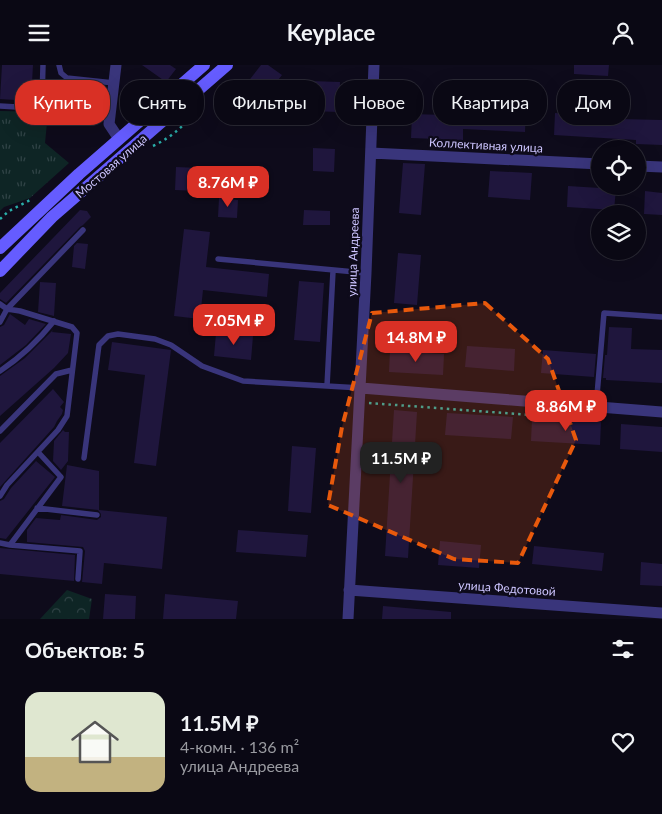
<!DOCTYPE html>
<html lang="ru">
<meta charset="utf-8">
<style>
:root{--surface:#0a0814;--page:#181622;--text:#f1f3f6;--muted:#999aa0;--line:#2a2934;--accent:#d93025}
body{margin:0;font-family:Lato,sans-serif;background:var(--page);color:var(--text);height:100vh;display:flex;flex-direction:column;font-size:19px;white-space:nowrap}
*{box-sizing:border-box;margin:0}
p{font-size:16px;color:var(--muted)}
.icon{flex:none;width:28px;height:28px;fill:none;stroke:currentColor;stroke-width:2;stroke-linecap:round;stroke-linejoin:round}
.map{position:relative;height:554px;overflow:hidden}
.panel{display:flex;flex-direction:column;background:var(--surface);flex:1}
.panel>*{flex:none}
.hud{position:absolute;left:15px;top:15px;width:632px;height:45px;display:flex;gap:10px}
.buttons{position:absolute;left:591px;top:75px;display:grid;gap:10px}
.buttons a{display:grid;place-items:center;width:55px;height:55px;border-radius:50%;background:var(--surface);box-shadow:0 5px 20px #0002,0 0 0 1px var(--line);font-size:25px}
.price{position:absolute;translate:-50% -42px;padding:0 11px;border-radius:10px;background:var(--accent);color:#fff;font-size:16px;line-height:32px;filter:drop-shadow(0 1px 2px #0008)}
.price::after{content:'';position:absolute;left:50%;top:30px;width:15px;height:11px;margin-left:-8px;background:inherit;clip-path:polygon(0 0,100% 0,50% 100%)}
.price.on{background:#222;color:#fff}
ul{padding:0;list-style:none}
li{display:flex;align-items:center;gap:15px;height:125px;padding:0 25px}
li span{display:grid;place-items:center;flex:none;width:140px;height:100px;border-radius:15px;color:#555}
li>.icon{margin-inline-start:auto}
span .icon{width:60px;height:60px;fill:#fffc;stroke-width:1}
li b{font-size:21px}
h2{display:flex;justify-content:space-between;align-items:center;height:60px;padding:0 25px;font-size:21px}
.pill{padding:0 18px;border-radius:20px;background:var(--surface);box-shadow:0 5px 20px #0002,0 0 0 1px var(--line);font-size:18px;line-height:45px}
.pill.on{background:var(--accent);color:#fff}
header{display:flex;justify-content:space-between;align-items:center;height:65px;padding:0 25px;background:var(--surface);font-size:22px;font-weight:700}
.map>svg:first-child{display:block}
</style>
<header><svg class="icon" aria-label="menu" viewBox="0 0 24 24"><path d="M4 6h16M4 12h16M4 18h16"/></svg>Keyplace<svg class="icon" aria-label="person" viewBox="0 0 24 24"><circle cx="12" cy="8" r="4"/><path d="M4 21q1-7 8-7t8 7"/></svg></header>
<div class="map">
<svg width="662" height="554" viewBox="0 0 662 554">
<defs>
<pattern id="grass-tufts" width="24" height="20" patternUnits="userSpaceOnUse" patternTransform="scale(1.25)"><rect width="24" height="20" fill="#0e2525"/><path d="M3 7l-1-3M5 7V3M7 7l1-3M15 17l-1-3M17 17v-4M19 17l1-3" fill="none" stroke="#304346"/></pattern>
<pattern id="forest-crowns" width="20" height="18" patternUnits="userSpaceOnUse" patternTransform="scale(1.25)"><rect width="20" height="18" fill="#0e2525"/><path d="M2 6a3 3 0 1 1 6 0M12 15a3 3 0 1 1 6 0" fill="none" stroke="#304346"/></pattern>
<pattern id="park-dots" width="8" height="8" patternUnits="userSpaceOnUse" patternTransform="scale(1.25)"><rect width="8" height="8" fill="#0e2525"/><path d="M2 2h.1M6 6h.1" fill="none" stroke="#304346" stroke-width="1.8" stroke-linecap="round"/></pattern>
</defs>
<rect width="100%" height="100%" fill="#0e0b1b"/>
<path fill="url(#grass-tufts)" d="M0,46l48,1 -3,31 24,20 -39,35 -26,9 -4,4z"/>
<path fill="url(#forest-crowns)" d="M67,525l25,9 -3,20h-49z"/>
<path fill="url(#park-dots)" d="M53,20l43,5 -3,19 -40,-5z"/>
<path fill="#1f163d" d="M2,0h31l-2,36 -31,-2z
M142,0h28l6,4 -10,13z
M261,0h7l14,10 -31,40 -18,-14z
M574,0h35l-1,11 -34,-2z
M310,16l30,1 -1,30 -30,-1z
M477,39l49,3 -1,25 -62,-3v11l-52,-2 1,-24 65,2z
M555,48l65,5v1l42,1v25l-26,-1v-4l-82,-5z
M313,83l22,1 -1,23 -21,-1z
M403,98l22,1 -4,51 -22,-2z
M176,102l23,1 -1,23 -23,-1z
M490,106l42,2 -2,27 -42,-3z
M568,121l48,3 -2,21 -47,-3z
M645,126l17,2v22l-18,-1z
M219,133l19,2 -1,18 -19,-1z
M80,145l7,1 4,6 -8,8 -3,2 -74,76 -6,-4v-6z
M304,145l26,1v14h-27z
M184,164l26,3 -4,35 63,7 -2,23 -64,-7 -3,29 -26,-3z
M77,178l11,1 -3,25 -13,-2 2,-21z
M398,188l23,2 -4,50 -23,-2z
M299,216l25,2 -4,59 -26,-2z
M40,217l16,1 -2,33 -16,-4z
M10,249l15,11 4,-6 17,5 -20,21 -26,20v-38l4,-2z
M609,262l23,1 -1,21 31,1v33l-56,-3v-2h-3l2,-23h2z
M53,265l-1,2 19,2 -3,19 -14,15 -54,48v-40l25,-18z
M216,268l37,3 -2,24 -37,-4z
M112,277l59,8 -15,116 -22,-3 11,-88 -37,-5z
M467,281l48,3 -1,22 -49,-4z
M543,285l53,4 -2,23 -53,-4z
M390,286l54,3 -1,21 -54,-3z
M53,324l11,13 -4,5 3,3 -1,4 -5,7 -3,6 -54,60v-44z
M394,345l23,2 -9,146 -23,-2z
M447,348l66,4 -2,22 -66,-4z
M532,354l69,3 -1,23 -69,-4z
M621,359l41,3v25l-42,-3z
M63,365l2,2h4l-1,29 -7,9 -8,-9 1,-20z
M292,381l24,2 -5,65 -23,-2z
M36,396l19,16 -49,62 -6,-1v-37l4,-2 7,-11z
M67,400l32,6v39l68,7 -5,52 -58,-6 -2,21 -20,-2 3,-31 -2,-4 -56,-5v-12l9,-12 24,2 1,-5 36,5 4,-3v-3l-3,-4 -36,-4z
M238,465l70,5 -2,22 -70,-5z
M440,476l41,4 -2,23 -41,-3z
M534,481l70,7 -2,18 -70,-7z
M0,483l75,7 -1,26 -74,-7z
M641,497l21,2v22l-22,-1z
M105,529l31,2 -1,23h-32z
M165,529l73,7 -2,18h-73z
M383,541l68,6v7h-69z"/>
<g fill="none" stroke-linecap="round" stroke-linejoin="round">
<path stroke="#2aaea9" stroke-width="2.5" stroke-dasharray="2.5 4" stroke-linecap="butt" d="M153,81c21,-10 35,-24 48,-41
M0,154l9,-8 23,-12
M369,338l189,14"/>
<path stroke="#39357b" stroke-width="5.5" d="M59,0l2,8 6,5 47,5
M0,41l34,2 5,-2 3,-6 1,-35
M218,194l148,14
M0,239l7,5 13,2 52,16 5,6 -10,83 -9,14 -51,55 -7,11
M0,257l7,-13 76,-79
M0,306c21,-14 38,-30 54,-50
M327,321l6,-115
M596,342l8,-94 58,4
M0,366l56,-57 16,-4
M84,393l15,-113 9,-9 10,-2 37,5 16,6 31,21 41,15 118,7
M37,443l60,7
M0,478l10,2 51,-68 -23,-25
M10,480l70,6 -2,28"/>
<path stroke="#39357b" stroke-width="11" d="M116,0l-7,59 10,15
M371,88l229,11
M638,101l24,1
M361,323l301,24
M349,525l313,23
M348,554l18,-346 8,-208"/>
<path stroke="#655cff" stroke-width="12" d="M0,183l79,-74 125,-109
M0,206l52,-54 175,-152"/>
</g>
<path fill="#e8590c" fill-opacity="0.2" stroke="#e8590c" stroke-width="4" stroke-dasharray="10 6" stroke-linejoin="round" d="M485,238l63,56 28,81 -58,123 -64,-4 -126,-54 14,-78 30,-114z"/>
<g text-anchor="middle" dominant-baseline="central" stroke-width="4.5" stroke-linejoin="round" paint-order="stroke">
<g font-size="12" fill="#cdc5ff" stroke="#0e0b1b">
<text transform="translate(486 80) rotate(3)">Коллективная улица</text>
<text transform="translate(111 101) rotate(-41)">Мостовая улица</text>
<text transform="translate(353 187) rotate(-88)">улица Андреева</text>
<text transform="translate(507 523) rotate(4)">улица Федотовой</text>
</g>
</g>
</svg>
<div class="buttons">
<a><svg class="icon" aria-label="locate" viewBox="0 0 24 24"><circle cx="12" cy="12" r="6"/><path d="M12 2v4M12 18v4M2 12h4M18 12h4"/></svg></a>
<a><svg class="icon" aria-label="layers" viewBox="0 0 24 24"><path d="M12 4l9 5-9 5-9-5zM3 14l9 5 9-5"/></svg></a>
</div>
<b class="price" style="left:228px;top:143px">8.76M ₽</b>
<b class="price" style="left:234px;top:281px">7.05M ₽</b>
<b class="price" style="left:416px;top:298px">14.8M ₽</b>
<b class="price" style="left:566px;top:367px">8.86M ₽</b>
<b class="price on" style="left:401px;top:419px">11.5M ₽</b>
<div class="hud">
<a class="pill on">Купить</a>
<a class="pill">Снять</a>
<a class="pill">Фильтры</a>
<a class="pill">Новое</a>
<a class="pill">Квартира</a>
<a class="pill">Дом</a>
</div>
</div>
<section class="panel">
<h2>Объектов: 5<svg class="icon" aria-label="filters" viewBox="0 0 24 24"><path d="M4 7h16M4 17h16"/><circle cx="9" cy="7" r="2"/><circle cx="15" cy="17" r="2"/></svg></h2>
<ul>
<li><span style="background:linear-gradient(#dfe7d0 65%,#c2b280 0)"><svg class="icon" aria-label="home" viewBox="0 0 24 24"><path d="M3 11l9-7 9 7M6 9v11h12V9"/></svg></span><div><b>11.5M ₽</b><p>4-комн. · 136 m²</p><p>улица Андреева</p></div><svg class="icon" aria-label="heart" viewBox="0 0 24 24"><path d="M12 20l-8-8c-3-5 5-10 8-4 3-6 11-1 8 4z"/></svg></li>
</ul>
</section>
